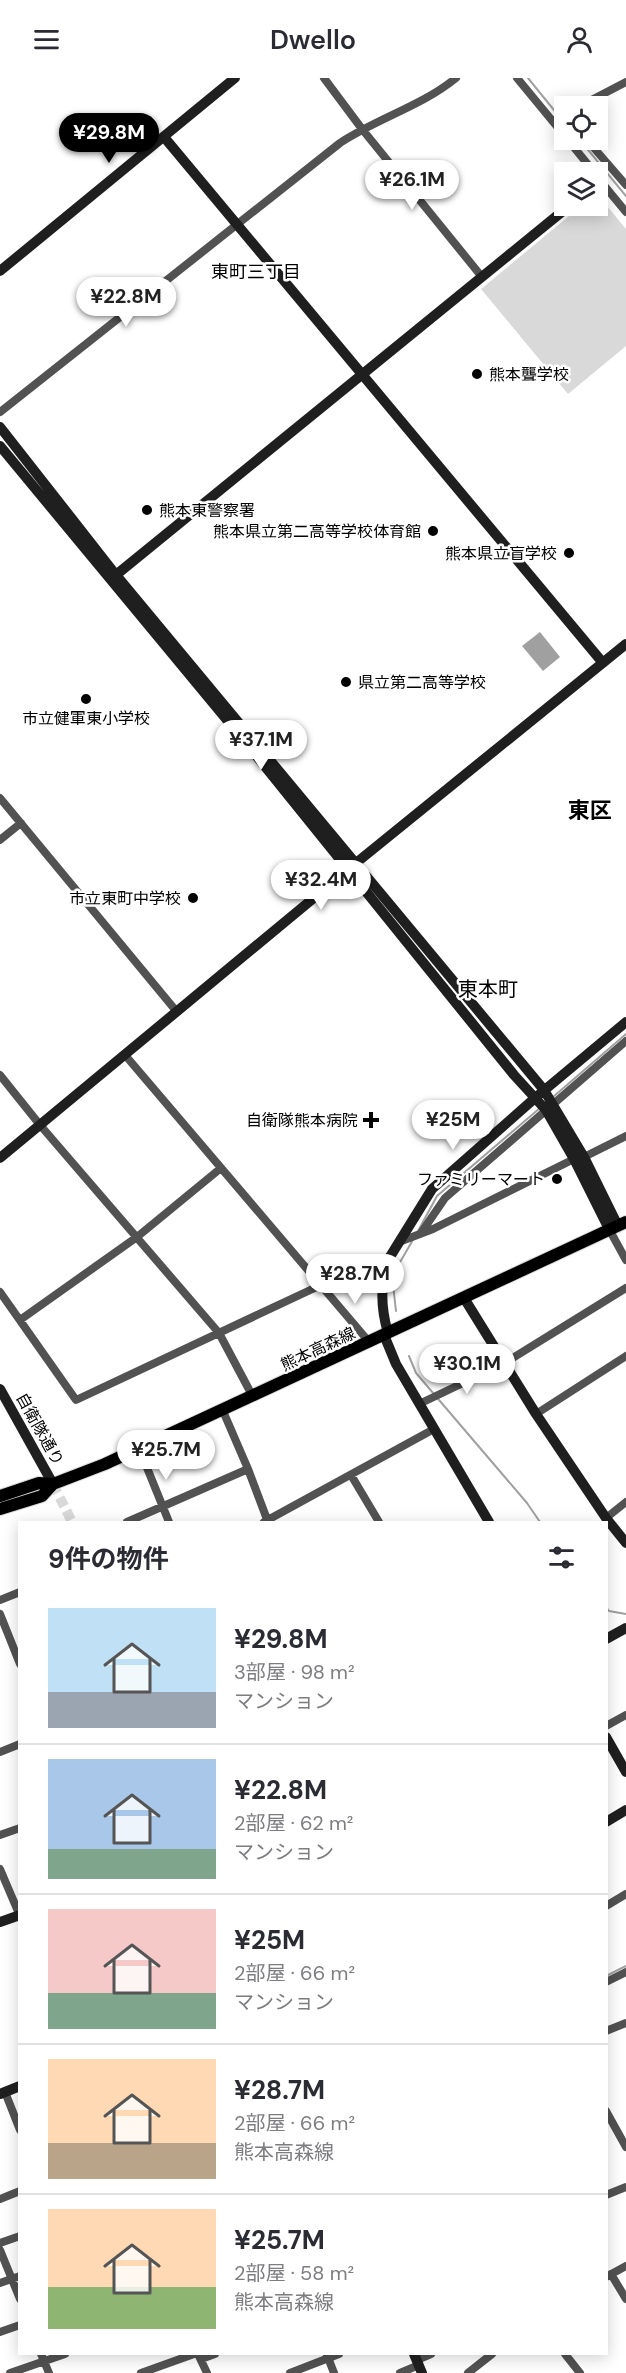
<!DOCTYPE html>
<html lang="ja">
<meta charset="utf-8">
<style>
:root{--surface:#fff;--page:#f2f2f3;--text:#2b2b33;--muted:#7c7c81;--line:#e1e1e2;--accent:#000}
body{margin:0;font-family:"DM Sans","Noto Sans JP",sans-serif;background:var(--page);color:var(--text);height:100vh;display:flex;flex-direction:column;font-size:22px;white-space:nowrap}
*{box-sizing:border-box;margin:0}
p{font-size:20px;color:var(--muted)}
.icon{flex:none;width:33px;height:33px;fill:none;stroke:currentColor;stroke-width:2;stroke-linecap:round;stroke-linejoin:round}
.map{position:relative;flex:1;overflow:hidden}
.drawer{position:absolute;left:18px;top:1443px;width:590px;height:834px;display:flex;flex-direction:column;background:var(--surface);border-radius:0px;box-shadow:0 3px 15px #0003}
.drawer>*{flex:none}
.fabs{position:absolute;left:554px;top:18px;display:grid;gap:12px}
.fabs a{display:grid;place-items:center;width:54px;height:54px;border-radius:0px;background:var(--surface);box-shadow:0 3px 15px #0003;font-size:30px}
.price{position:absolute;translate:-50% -51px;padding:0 14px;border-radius:21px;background:#fff;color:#222;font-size:20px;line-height:39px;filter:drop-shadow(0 2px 3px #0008)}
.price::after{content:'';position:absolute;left:50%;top:36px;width:18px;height:14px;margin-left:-9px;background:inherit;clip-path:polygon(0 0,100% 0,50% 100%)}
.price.selected{background:var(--accent);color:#fff}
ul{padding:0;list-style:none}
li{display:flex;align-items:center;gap:18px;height:150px;padding:0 30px}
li+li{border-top:2px solid var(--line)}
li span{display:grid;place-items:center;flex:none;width:168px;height:120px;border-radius:0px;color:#555}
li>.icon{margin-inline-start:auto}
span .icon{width:72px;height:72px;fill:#fffc;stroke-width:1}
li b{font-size:26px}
h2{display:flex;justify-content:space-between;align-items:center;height:72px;padding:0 30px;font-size:26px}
header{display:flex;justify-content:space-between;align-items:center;height:78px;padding:0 30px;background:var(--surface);font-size:27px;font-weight:600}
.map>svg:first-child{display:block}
</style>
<header><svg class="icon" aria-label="menu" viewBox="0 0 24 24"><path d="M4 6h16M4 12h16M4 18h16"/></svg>Dwello<svg class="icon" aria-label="person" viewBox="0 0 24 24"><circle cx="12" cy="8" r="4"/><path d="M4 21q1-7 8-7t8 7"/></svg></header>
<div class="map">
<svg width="626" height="2295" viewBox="0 0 626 2295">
<rect width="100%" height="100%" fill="#fff"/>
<path fill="#d9d9d9" d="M597,116l29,35v117l-58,48 -87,-105 100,-83h16z"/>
<path fill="#a0a0a0" d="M540,554l20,25 -17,14 -21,-25z"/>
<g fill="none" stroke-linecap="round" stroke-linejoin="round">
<path stroke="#a0a0a0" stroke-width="2" d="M528,0l30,37
M580,62l46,56
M553,1019l73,-63
M418,1153l19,-35 103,-88
M396,1233l-4,-35 22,-38
M409,1278l7,17 111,130 13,19
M606,1529l3,4 17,3
M606,1898l20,-10"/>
<path stroke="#d9d9d9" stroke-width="10" stroke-dasharray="10 5" stroke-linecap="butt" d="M53,1406l19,38"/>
<defs>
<path id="primary" d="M0,1418l39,-13 14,1 52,-20 521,-242
M0,1431l42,-13 11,-12"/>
</defs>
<use href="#primary" stroke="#dbdbdb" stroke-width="14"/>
<path stroke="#525252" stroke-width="8" d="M324,0l38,51 120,148
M517,0l47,57
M580,28l46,-24
M553,43l11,-6
M568,62l26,32
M587,62l39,45
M598,100l28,34
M0,334l340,-269c38,-25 82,-37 116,-65
M0,720l177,214
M0,762l21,-17
M125,977l245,288
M0,997l40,50 179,208 34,64
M609,1151l17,31
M421,1155l24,-35 181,-157
M399,1164l34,-13 141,-70 10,-2 42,-21
M0,1214l76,108 245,-115
M20,1242l117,-83 84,-69
M419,1326l84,-40 123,-76
M223,1333l25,58 20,53
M536,1336l90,-58
M139,1370l30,74
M351,1397l28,47
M606,1440l20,-16
M127,1444l121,-53
M264,1444l170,-93
M0,1522l20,-8
M0,1536l20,50
M606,1648l20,-11
M0,1674l20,-8
M0,1757l20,-7
M0,1791l20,47
M606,1828l20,-12
M606,1904l20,-10
M606,1953l20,-8
M5,2014l15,38
M606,2033l20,36
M606,2117l20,-8
M0,2121l20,-8
M0,2165l20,-7
M0,2172l20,49
M611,2196l15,25
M606,2199l20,-11
M0,2205l20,-7
M0,2254l20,-7
M41,2276l8,19
M198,2276l9,19
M565,2276l15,19
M327,2277l7,18
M201,2281l14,-5
M417,2282l14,-6
M10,2295l55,-19
M141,2295l53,-19
M290,2295l49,-19
M400,2295l19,-8
M468,2295l24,-19"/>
<path stroke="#1f1f1f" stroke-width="10" d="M164,59l439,526
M597,104l2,-2
M0,193l235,-193
M0,349l116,148 428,515 40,67 34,69
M0,368l242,292 272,337 32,35 28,49 35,70
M111,501l458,-373
M0,1080l356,-295 270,-219
M464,1220l72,116 70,104 20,25
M388,1255c-7,-24 -8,-49 0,-73l44,-71 103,-91 91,-76
M384,1257l12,29 93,158
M0,1311l53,95
M606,1561l20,-11
M606,1659l20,35
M606,1744l20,-12
M0,1844l20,-7
M0,2016l20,-8
M414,2276l8,19"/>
<use href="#primary" stroke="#000" stroke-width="12"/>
<path stroke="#000" stroke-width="1.5" d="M0,1423l26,-9"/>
</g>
<g fill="#000" stroke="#fff" stroke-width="2">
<circle cx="477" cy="296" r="6"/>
<circle cx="147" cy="432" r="6"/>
<circle cx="433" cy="453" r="6"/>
<circle cx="569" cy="475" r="6"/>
<circle cx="346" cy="604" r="6"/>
<circle cx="86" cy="621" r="6"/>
<circle cx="193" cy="820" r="6"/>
<path d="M368 1033h6v6h6v6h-6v6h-6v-6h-6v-6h6z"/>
<circle cx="557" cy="1101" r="6"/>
</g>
<g text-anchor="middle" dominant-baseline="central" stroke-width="5" stroke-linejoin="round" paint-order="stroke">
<g font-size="16" fill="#000" stroke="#fff" text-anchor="end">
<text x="489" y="296" text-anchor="start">熊本聾学校</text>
<text x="159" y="432" text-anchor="start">熊本東警察署</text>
<text x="421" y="453">熊本県立第二高等学校体育館</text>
<text x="557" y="475">熊本県立盲学校</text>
<text x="358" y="604" text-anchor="start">県立第二高等学校</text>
<text x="86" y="640" text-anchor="middle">市立健軍東小学校</text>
<text x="181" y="820">市立東町中学校</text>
<text x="358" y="1042">自衛隊熊本病院</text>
<text x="545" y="1101">ファミリーマート</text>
</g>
<g font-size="16" fill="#000" stroke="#fff">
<text transform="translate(318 1271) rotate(-25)">熊本高森線</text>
<text transform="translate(40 1351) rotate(61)">自衛隊通り</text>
</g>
<g font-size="18" fill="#000" stroke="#fff">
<text x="256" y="194">東町三丁目</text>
</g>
<g font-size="20" fill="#000" stroke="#fff">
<text x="488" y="911">東本町</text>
</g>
<g font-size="22" font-weight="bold" fill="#000" stroke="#fff">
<text x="590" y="732">東区</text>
</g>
</g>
</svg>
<div class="fabs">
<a><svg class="icon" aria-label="locate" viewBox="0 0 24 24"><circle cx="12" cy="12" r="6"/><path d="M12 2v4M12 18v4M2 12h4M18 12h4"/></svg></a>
<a><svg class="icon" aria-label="layers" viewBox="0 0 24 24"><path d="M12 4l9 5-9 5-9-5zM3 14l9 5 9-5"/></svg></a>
</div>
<b class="price selected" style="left:109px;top:86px">¥29.8M</b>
<b class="price" style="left:412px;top:133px">¥26.1M</b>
<b class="price" style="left:126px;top:250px">¥22.8M</b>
<b class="price" style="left:261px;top:693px">¥37.1M</b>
<b class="price" style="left:321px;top:833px">¥32.4M</b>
<b class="price" style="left:453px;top:1073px">¥25M</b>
<b class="price" style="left:355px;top:1227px">¥28.7M</b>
<b class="price" style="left:467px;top:1317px">¥30.1M</b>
<b class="price" style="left:166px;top:1403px">¥25.7M</b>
<section class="drawer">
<h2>9件の物件<svg class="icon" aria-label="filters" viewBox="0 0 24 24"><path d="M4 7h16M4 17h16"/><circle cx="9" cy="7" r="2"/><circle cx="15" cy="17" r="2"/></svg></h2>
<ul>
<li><span style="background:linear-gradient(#bfe0f5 70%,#9aa5b1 0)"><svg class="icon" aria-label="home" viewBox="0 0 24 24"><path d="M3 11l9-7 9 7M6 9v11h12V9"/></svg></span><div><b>¥29.8M</b><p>3部屋 · 98 m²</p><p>マンション</p></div></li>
<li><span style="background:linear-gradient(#a9c7e8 75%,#7fa58c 0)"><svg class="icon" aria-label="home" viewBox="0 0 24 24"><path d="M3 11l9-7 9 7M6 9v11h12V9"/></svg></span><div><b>¥22.8M</b><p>2部屋 · 62 m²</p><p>マンション</p></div></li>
<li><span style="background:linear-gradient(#f6c9c9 70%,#7fa58c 0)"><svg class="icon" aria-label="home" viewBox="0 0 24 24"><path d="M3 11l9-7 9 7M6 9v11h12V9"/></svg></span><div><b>¥25M</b><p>2部屋 · 66 m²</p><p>マンション</p></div></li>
<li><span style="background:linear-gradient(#ffd9b3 70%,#b9a48a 0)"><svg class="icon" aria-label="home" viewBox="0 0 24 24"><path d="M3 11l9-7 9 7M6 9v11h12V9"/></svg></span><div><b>¥28.7M</b><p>2部屋 · 66 m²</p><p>熊本高森線</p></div></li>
<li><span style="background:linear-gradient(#ffd9b3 65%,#8fb573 0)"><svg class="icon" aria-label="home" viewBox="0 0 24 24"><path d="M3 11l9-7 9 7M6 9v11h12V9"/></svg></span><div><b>¥25.7M</b><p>2部屋 · 58 m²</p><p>熊本高森線</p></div></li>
</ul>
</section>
</div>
